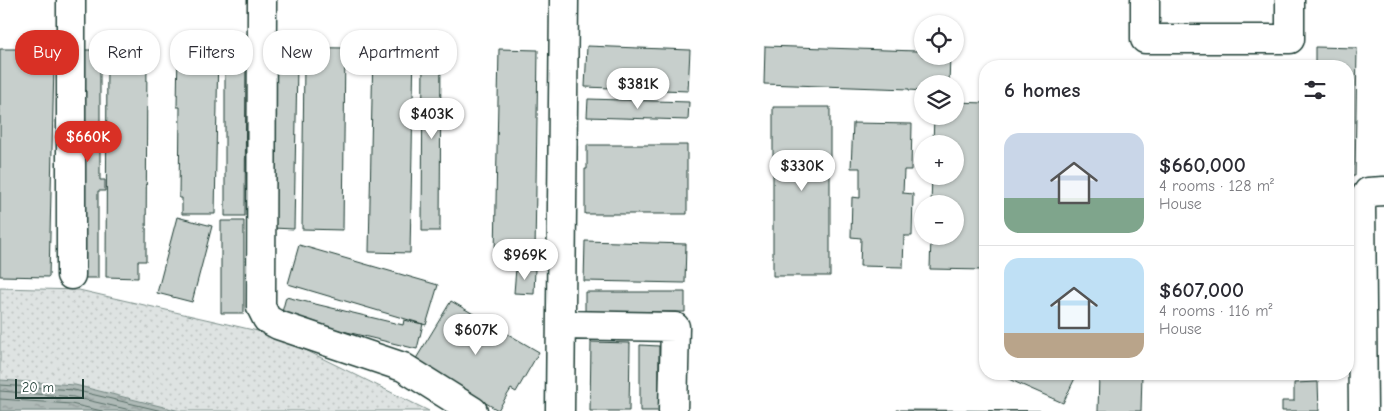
<!DOCTYPE html>
<meta charset="utf-8">
<style>
:root{--surface:#fff;--page:#f2f2f3;--text:#2b2b33;--muted:#7c7c81;--line:#e1e1e2;--accent:#d93025}
body{margin:0;font-family:"Comic Neue",sans-serif;background:var(--page);color:var(--text);height:100vh;display:flex;flex-direction:column;font-size:19px;white-space:nowrap}
*{box-sizing:border-box;margin:0}
p{font-size:16px;color:var(--muted)}
.icon{flex:none;width:28px;height:28px;fill:none;stroke:currentColor;stroke-width:2;stroke-linecap:round;stroke-linejoin:round}
.map{position:relative;flex:1;overflow:hidden}
.drawer{position:absolute;left:979px;top:60px;width:375px;height:320px;display:flex;flex-direction:column;background:var(--surface);border-radius:20px;box-shadow:0 1px 4px #0004}
.drawer>*{flex:none}
.banner{position:absolute;left:15px;top:30px;width:475px;height:45px;display:flex;gap:10px}
.tools{position:absolute;left:914px;top:15px;display:grid;gap:10px}
.tools a{display:grid;place-items:center;width:50px;height:50px;border-radius:50%;background:var(--surface);box-shadow:0 1px 4px #0004;font-size:25px}
.scale{position:absolute;left:15px;bottom:12px;width:69px;box-sizing:border-box;padding-left:5px;border:2px solid #1f3d34;border-top:0;font-size:14px;line-height:18px;white-space:nowrap;color:#1f3d34;-webkit-text-stroke:4px #fff;paint-order:stroke}
.price{position:absolute;translate:-50% -42px;padding:0 11px;border-radius:18px;background:#fff;color:#222;font-size:16px;line-height:32px;filter:drop-shadow(0 1px 2px #0008)}
.price::after{content:'';position:absolute;left:50%;top:30px;width:15px;height:11px;margin-left:-8px;background:inherit;clip-path:polygon(0 0,100% 0,50% 100%)}
.price.selected{background:var(--accent);color:#fff}
ul{padding:0;list-style:none}
li{display:flex;align-items:center;gap:15px;height:125px;padding:0 25px}
li+li{border-top:1px solid var(--line)}
li span{display:grid;place-items:center;flex:none;width:140px;height:100px;border-radius:15px;color:#555}
li>.icon{margin-inline-start:auto}
span .icon{width:60px;height:60px;fill:#fffc;stroke-width:1}
li b{font-size:21px}
h2{display:flex;justify-content:space-between;align-items:center;height:60px;padding:0 25px;font-size:21px}
.pill{padding:0 18px;border-radius:20px;background:var(--surface);box-shadow:0 1px 4px #0004;font-size:18px;line-height:45px}
.pill.selected{background:var(--accent);color:#fff}
.map>svg:first-child{display:block}
</style>
<div class="map">
<svg width="1384" height="411" viewBox="0 0 1384 411">
<defs>
<pattern id="grass-dots" width="8" height="8" patternUnits="userSpaceOnUse" patternTransform="scale(1.25)"><rect width="8" height="8" fill="#dee3e2"/><path d="M2 2h.1M6 6h.1" fill="none" stroke="#bec4c2" stroke-width="1.8" stroke-linecap="round"/></pattern>
<pattern id="water-ripples" width="26" height="14" patternUnits="userSpaceOnUse" patternTransform="scale(1.25)"><rect width="26" height="14" fill="#afbab7"/><path d="M2 4q2-2 4 0t4 0M15 11q2-2 4 0t4 0" fill="none" stroke="#8e9896"/></pattern>
</defs>
<rect width="100%" height="100%" fill="#fff"/>
<filter id="ink" filterUnits="userSpaceOnUse"><feTurbulence type="fractalNoise" baseFrequency=".02" numOctaves="2"/><feDisplacementMap in="SourceGraphic" scale="10" xChannelSelector="R" yChannelSelector="G"/><feConvolveMatrix kernelMatrix="1 2 1 2 8 2 1 2 1" color-interpolation-filters="sRGB"/></filter>
<g filter="url(#ink)">
<path fill="url(#grass-dots)" stroke="#7e908b" d="M0,288l79,2 196,45 154,76h-429z"/>
<path fill="url(#water-ripples)" stroke="#758883" d="M0,380l75,5 105,26h-180z"/>
<g fill="none" stroke-linecap="round" stroke-linejoin="round">
<path stroke="#596f68" stroke-width="1" d="M0,385l74,5 88,21
M0,391l73,6 62,14
M0,399l71,5 31,7"/>
</g>
<path fill="#c7cfcc" stroke="#1f3d34" d="M587,46l103,4 -2,41 -103,-4z
M765,46l152,5v-4h5v9h28l-1,28h-27v7l-13,-1v-1l-145,-5z
M178,47l40,1 -3,166h-33v-16h-3l1,-91h-3z
M275,47l70,1 -2,182 -41,-1 2,-164h-7l-3,164 -22,-1z
M1315,47l42,1 -2,128h-7v-110h-33z
M373,48h41l-4,205 -41,-1z
M0,49h30v14l24,1 -5,213 -49,-1z
M107,49h40l-1,212h-8v17l-32,-1z
M499,49l39,1 -3,203h-40z
M77,50h23v130h5v11h-7v87h-22z
M423,50h18l-1,181h-18z
M225,55h21l-1,161h-20z
M588,99l101,3 -1,18 -101,-3z
M955,102l30,1v167l-55,-1 1,-33h24v-32h-24l1,-28h23v-32h-22l1,-28h21z
M773,107h57v169h-57z
M853,123l59,1 -1,46h-7l-1,23 10,1 -1,42h-8l-1,31 -43,-1 1,-28 -10,-1 1,-40 8,1v-30h-9z
M587,145h100v69h-102v-45h2z
M177,217l35,9 -20,76 -35,-9z
M221,221h23v92h-23z
M585,241l101,3 -1,39 -101,-2z
M299,245l139,40 -12,40 -138,-41z
M516,268l19,1 -1,25 -20,-1z
M585,292h100v20h-100z
M286,297l117,28 1,-5 19,4 -6,25 -136,-33z
M451,301l88,51 -23,40 -5,-3 -13,21 -84,-48z
M591,342l39,1 -1,68h-39z
M640,345l19,1v65h-19z
M997,374h80l-14,29z
M1099,374h43l-1,37h-43z
M1318,382l1,29h-37v-10h12v-18z
M897,410l185,1h-185z"/>
<g fill="none" stroke-linecap="round" stroke-linejoin="round">
<defs>
<path id="minor" d="M71,0v275
M262,0l-1,307 6,12 11,6 125,42 70,44
M1145,0v39h145v-39
M561,325l114,2 -2,84
M560,411l4,-411
M1363,411l-2,-207 7,-12 16,-1"/>
</defs>
<use href="#minor" stroke="#1f3d34" stroke-width="31"/>
<use href="#minor" stroke="#fff" stroke-width="28"/>
</g>
</g>
</svg>
<div class="tools">
<a><svg class="icon" aria-label="locate" viewBox="0 0 24 24"><circle cx="12" cy="12" r="6"/><path d="M12 2v4M12 18v4M2 12h4M18 12h4"/></svg></a>
<a><svg class="icon" aria-label="layers" viewBox="0 0 24 24"><path d="M12 4l9 5-9 5-9-5zM3 14l9 5 9-5"/></svg></a>
<a>+</a>
<a>−</a>
</div>
<div class="scale">20 m</div>
<b class="price" style="left:638px;top:110px">$381K</b>
<b class="price" style="left:432px;top:140px">$403K</b>
<b class="price selected" style="left:88px;top:163px">$660K</b>
<b class="price" style="left:802px;top:192px">$330K</b>
<b class="price" style="left:525px;top:281px">$969K</b>
<b class="price" style="left:476px;top:356px">$607K</b>
<div class="banner">
<a class="pill selected">Buy</a>
<a class="pill">Rent</a>
<a class="pill">Filters</a>
<a class="pill">New</a>
<a class="pill">Apartment</a>
</div>
<section class="drawer">
<h2>6 homes<svg class="icon" aria-label="filters" viewBox="0 0 24 24"><path d="M4 7h16M4 17h16"/><circle cx="9" cy="7" r="2"/><circle cx="15" cy="17" r="2"/></svg></h2>
<ul>
<li><span style="background:linear-gradient(#c9d6e8 65%,#7fa58c 0)"><svg class="icon" aria-label="home" viewBox="0 0 24 24"><path d="M3 11l9-7 9 7M6 9v11h12V9"/></svg></span><div><b>$660,000</b><p>4 rooms · 128 m²</p><p>House</p></div></li>
<li><span style="background:linear-gradient(#bfe0f5 75%,#b9a48a 0)"><svg class="icon" aria-label="home" viewBox="0 0 24 24"><path d="M3 11l9-7 9 7M6 9v11h12V9"/></svg></span><div><b>$607,000</b><p>4 rooms · 116 m²</p><p>House</p></div></li>
</ul>
</section>
</div>
